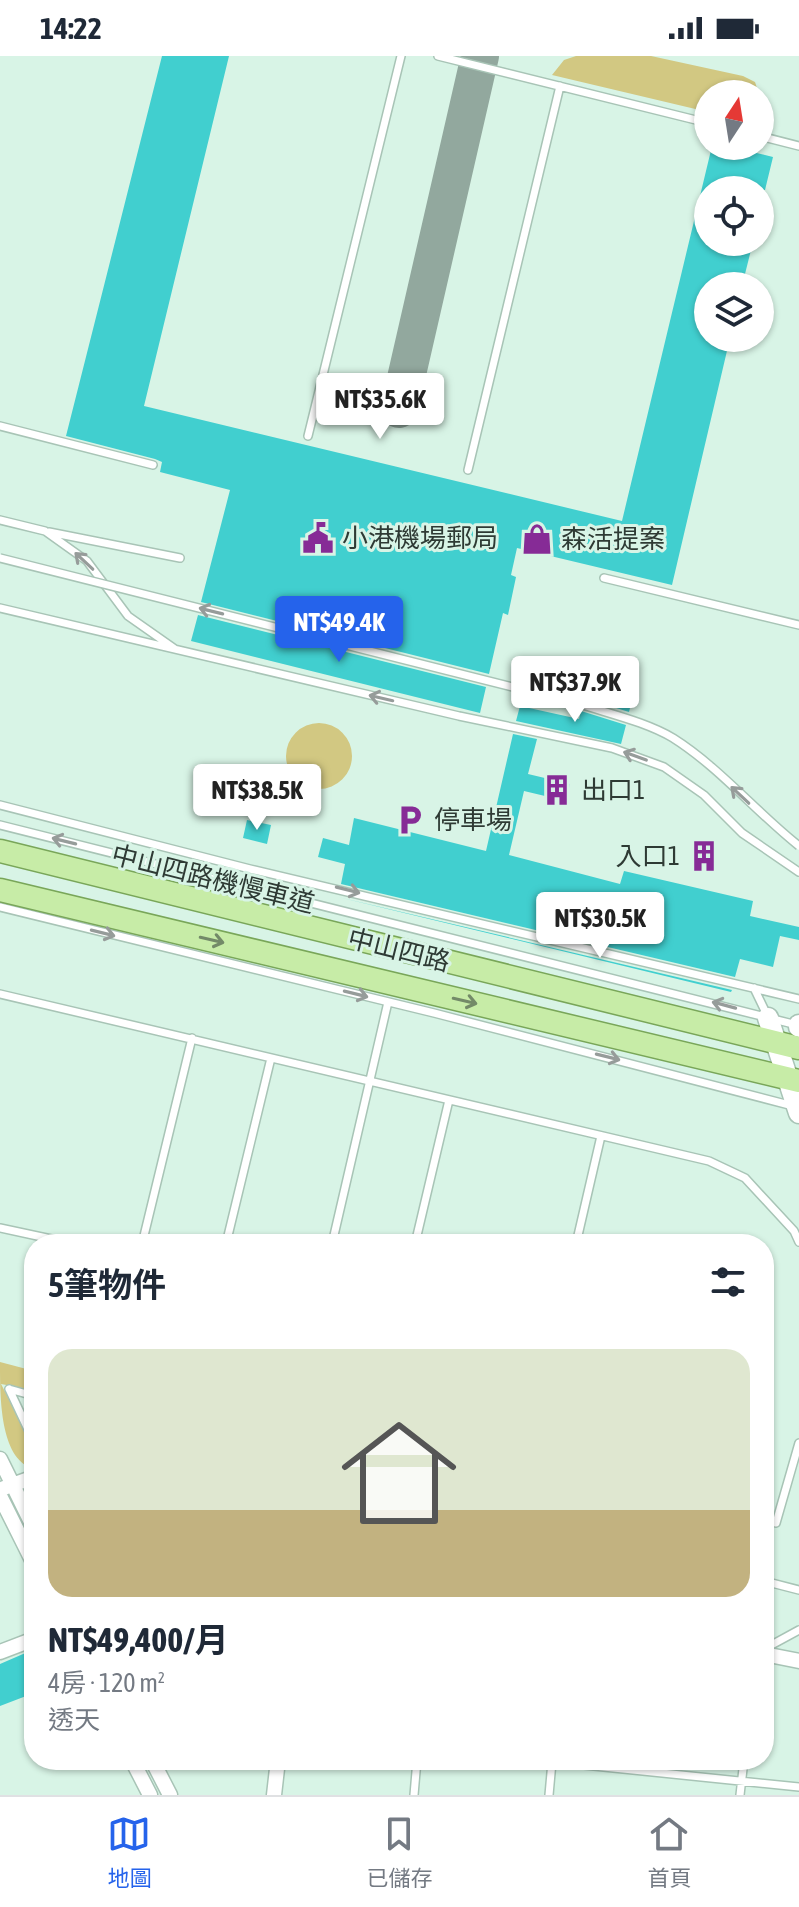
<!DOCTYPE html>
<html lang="zh-TW">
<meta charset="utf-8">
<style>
:root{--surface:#fff;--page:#f2f2f3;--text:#1f2937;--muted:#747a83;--line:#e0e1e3;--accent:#2563eb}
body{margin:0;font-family:"Asap Condensed","Noto Sans TC",sans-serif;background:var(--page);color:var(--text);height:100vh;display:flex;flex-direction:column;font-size:30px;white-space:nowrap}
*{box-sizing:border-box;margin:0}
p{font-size:26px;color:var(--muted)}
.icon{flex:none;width:44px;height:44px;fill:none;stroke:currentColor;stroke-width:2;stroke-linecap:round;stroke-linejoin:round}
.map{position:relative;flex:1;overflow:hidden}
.side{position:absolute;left:24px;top:1178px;width:750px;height:536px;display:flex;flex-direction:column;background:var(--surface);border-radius:32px;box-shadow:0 2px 6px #0004}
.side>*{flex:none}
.needle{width:52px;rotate:12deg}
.tools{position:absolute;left:694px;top:24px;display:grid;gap:16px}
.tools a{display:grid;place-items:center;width:80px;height:80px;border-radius:50%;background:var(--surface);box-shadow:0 2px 6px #0004;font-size:40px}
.price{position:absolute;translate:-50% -68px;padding:0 18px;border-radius:8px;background:#fff;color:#222;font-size:26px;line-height:52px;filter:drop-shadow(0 2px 4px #0008)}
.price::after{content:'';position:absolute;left:50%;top:48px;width:24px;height:18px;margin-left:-12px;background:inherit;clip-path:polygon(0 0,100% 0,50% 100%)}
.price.on{background:var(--accent);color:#fff}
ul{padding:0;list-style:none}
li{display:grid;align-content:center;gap:16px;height:424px;padding:0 24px}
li+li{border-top:2px solid var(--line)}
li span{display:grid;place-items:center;height:248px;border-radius:24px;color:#555}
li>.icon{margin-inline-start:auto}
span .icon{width:144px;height:144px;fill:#fffc;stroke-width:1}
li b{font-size:34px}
h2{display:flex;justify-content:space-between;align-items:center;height:96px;padding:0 24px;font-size:34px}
.status{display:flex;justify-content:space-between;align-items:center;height:56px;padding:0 40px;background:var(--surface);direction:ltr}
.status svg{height:22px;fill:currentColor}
.menu{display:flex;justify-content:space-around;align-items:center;height:112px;border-top:2px solid var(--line);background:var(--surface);font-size:22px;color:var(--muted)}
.menu a{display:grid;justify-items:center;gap:4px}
.menu .on{color:var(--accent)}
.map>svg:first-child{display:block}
</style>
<div class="status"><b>14:22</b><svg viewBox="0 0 49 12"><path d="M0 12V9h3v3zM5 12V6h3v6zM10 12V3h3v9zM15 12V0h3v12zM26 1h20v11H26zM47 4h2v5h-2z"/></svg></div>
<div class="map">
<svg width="799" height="1739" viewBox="0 0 799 1739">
<rect width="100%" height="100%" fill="#d8f4e6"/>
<path fill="#d2c882" d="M576,0h75l92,20 12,6 4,12h-51v18l-156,-37 12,-15z
M286 700a33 33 0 1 1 66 0a33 33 0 1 1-66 0Z
M0,1306l34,9v19l-33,-6 33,63 -2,21c-32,-10 -32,-71 -32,-106z"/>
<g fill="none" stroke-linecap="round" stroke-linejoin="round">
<path stroke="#92a89e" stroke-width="38" d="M399,353l81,-353"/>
</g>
<path fill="#41cfcf" d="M162,0h67l-85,350 478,115 90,-375h15l46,11 -8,33h-57v52h45l-11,44h-34v52h22l-58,247 -155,-37 -6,27 5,2 -8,38 -5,-2 -14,61 -288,-72 29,-112 -70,-18 2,-10 -7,-3 -89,-23z
M198,559l288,72 -6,26 -289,-72z
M591,610l46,13 -8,33 -45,-14z
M520,650l59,13 2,-8 45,14 -5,19 -105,-23z
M513,678l24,5 -9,35 42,10 -4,17 -42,-10 -15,64 111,29 4,-13 129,30 -3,15 49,11v13l-19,-4 -7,31 -33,-8 -5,18 -394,-93 4,-20 -27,-7 5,-19 26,7 5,-27 132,33z
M247,764l24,5 -4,19 -24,-6z
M696,788l19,4 -4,20 -19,-4z
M338,841l394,93 -1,2z
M30,1595l4,9v33l-34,13v-42z"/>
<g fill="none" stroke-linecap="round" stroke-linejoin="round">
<defs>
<path id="lane" d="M438,0l270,67
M760,80l39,10
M0,370l153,39
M308,380l93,-380
M468,414l92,-384
M0,464l45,11 42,30 41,55 47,33
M49,476l131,26
M604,522l195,47
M0,552l459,108 153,32 52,19 40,28 38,38 57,39
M0,749l250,64 549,130
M0,769l797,200
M0,851l434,106 359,93
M754,932l13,27
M0,938l709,167 36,17 49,53 5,11
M0,1172l56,12 -1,4
M142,1188l50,-206
M226,1188l45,-186
M332,1188l56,-242
M415,1188l34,-144
M576,1188l25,-108
M34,1268l-4,14 4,2
M9,1333l25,53
M9,1333l25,7
M764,1464l12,3 23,-80
M764,1525l35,9
M764,1593l35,-19
M535,1704l264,27
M414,1739l3,-35
M549,1739l3,-33
M740,1739l4,-35"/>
<path id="street" d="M0,1403l34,69
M4,1432l30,-11
M0,1440l34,68
M0,1596l34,-13
M764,1598l35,7
M132,1704l18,35
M152,1704l18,35
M274,1739l4,-35"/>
<path id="secondary" d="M768,962l31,95
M799,969v2"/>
<path id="primary" d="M0,795l799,197
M0,834l799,191"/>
</defs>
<use href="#lane" stroke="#a8c4b6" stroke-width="10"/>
<use href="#street" stroke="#a8c4b6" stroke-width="17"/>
<use href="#secondary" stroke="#a8c4b6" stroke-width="23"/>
<use href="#primary" stroke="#79a659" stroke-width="25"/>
<use href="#lane" stroke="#fff" stroke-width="7"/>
<use href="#street" stroke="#fff" stroke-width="14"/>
<use href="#secondary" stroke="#fff" stroke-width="20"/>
<use href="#primary" stroke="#c7eca7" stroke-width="22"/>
<defs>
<path id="lane-bridge" d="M0,502l580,146c30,10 66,18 93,34 46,29 83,74 126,108"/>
</defs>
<use href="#lane-bridge" stroke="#a8c4b6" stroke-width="10" stroke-linecap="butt"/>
<use href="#lane-bridge" stroke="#fff" stroke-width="7"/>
</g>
<defs><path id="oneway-shaft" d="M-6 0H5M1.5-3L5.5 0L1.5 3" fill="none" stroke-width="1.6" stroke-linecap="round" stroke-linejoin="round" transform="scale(2)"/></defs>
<g stroke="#969c9a">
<use href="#oneway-shaft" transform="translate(84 505) rotate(-137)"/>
<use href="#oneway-shaft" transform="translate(211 555) rotate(-166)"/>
<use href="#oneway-shaft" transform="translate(381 642) rotate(-167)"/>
<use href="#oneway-shaft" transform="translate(635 700) rotate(-160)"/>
<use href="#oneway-shaft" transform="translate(740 739) rotate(-137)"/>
<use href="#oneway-shaft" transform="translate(64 785) rotate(-166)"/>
<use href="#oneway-shaft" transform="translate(348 834) rotate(14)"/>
<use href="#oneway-shaft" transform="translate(103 877) rotate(14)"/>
<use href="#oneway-shaft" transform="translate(356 938) rotate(14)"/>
<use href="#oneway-shaft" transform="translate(724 949) rotate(-165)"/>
<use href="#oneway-shaft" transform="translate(608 1001) rotate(14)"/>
</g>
<g stroke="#738a68">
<use href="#oneway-shaft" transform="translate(212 884) rotate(13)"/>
<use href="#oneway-shaft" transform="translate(465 945) rotate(13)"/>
</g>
<defs>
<symbol id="civic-bare" viewBox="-9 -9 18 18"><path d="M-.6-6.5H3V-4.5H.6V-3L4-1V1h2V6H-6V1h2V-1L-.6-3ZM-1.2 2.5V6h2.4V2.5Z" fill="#862b96" stroke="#d8f4e6" stroke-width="2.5" paint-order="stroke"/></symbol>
<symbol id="shop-bare" viewBox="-9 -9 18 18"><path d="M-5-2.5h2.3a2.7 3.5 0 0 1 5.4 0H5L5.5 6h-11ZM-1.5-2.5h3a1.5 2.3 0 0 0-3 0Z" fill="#862b96" stroke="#d8f4e6" stroke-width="2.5" paint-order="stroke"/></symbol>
<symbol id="building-bare" viewBox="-9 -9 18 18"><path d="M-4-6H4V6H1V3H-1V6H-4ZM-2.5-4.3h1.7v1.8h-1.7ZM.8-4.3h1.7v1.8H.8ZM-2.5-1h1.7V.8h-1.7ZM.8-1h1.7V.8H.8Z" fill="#862b96" stroke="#d8f4e6" stroke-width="2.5" paint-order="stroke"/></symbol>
<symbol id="parking-bare" viewBox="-9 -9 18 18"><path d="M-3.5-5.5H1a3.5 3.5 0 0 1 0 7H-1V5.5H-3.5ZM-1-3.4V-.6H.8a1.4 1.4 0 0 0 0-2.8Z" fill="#862b96" stroke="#d8f4e6" stroke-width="2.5" paint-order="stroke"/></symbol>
</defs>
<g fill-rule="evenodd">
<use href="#civic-bare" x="296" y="460" width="44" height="44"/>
<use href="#shop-bare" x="515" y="461" width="44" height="44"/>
<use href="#building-bare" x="535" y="712" width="44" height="44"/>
<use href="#parking-bare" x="388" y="742" width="44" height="44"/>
<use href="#building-bare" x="682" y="778" width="44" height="44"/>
</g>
<g text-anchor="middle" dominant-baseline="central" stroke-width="6" stroke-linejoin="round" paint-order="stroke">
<g font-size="26" fill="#2e3a34" stroke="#d8f4e6" text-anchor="start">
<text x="342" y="482">小港機場郵局</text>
<text x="561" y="483">森活提案</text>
<text x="581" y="734">出口1</text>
<text x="434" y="764">停車場</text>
<text x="680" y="800" text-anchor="end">入口1</text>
</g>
<g font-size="26" fill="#2e3a34" stroke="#d8f4e6">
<text transform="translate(213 823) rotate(14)">中山四路機慢車道</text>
<text transform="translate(399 894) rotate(14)">中山四路</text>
</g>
</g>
</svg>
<div class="tools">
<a><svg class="needle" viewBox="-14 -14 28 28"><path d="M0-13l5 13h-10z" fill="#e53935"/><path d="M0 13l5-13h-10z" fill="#747a83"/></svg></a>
<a><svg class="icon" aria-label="locate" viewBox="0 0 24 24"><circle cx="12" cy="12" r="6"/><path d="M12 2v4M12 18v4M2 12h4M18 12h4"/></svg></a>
<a><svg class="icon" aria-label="layers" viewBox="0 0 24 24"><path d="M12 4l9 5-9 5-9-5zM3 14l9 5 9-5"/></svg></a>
</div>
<b class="price" style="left:380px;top:385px">NT$35.6K</b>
<b class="price on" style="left:339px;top:608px">NT$49.4K</b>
<b class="price" style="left:575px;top:668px">NT$37.9K</b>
<b class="price" style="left:257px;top:776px">NT$38.5K</b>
<b class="price" style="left:600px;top:904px">NT$30.5K</b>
<section class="side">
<h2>5筆物件<svg class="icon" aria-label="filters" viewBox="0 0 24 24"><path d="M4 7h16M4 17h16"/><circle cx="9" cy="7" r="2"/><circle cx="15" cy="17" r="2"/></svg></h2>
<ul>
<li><span style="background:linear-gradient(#dfe7d0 65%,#c2b280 0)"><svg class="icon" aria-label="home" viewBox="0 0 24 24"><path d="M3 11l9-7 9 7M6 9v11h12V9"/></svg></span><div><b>NT$49,400/月</b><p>4房 · 120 m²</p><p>透天</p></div></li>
</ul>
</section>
</div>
<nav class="menu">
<a class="on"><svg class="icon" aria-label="map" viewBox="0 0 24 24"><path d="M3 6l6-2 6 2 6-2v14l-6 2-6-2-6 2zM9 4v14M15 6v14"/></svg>地圖</a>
<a><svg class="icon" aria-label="saved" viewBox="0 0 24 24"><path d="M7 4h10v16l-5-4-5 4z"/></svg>已儲存</a>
<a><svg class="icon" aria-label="home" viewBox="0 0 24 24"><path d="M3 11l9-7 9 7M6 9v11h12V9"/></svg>首頁</a>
</nav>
